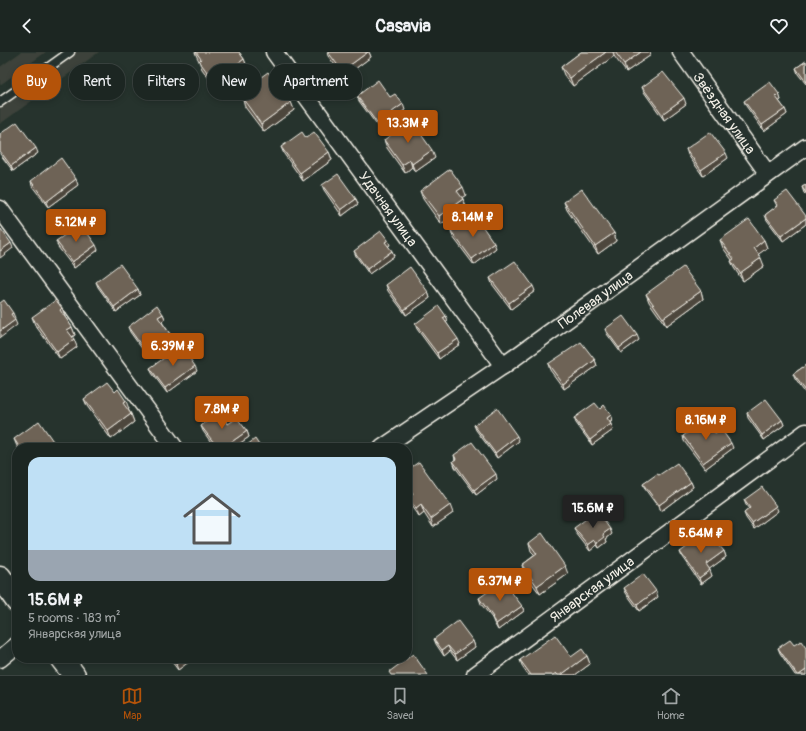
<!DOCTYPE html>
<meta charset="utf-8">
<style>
:root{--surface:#1c2622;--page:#29322f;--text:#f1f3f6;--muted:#a0a5a5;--line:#3a4340;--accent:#b45309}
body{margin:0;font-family:Pangolin,sans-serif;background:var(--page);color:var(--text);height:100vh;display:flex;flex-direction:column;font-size:15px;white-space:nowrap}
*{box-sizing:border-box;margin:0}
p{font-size:13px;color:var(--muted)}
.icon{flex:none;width:22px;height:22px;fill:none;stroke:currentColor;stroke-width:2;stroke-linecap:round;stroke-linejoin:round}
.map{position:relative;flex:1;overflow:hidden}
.side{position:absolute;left:12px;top:391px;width:400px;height:220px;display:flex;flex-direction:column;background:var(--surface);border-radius:16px;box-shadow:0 2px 6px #0003,0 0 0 1px var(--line)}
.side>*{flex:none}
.top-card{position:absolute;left:12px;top:12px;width:400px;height:36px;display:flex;gap:8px}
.price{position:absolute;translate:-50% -34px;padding:0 9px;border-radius:4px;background:var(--accent);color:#fff;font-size:13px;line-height:26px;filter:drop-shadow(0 1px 2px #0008)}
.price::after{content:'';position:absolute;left:50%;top:24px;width:12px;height:9px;margin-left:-6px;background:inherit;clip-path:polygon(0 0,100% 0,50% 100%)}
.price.selected{background:#222;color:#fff}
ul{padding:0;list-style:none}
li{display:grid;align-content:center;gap:8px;height:212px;padding:0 16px}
li span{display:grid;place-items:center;height:124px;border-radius:12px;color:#555}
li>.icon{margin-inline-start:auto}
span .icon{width:72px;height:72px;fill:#fffc;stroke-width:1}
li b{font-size:17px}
.chip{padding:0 14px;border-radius:16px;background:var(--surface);box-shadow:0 2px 6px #0003,0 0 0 1px var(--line);font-size:14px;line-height:36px}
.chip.selected{background:var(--accent);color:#fff}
header{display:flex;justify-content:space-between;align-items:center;height:52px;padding:0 16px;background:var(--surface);font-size:18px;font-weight:700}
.tabs{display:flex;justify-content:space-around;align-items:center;height:56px;border-top:1px solid var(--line);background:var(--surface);font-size:11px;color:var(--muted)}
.tabs a{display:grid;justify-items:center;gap:2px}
.tabs .selected{color:var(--accent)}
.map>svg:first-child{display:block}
</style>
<header><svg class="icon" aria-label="back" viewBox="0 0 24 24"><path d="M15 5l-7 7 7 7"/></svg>Casavia<svg class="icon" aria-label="heart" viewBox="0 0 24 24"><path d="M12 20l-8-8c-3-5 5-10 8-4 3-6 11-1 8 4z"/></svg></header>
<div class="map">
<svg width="806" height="623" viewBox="0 0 806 623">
<rect width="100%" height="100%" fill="#26332d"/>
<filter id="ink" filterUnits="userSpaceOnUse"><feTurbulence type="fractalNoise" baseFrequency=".025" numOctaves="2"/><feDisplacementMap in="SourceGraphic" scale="8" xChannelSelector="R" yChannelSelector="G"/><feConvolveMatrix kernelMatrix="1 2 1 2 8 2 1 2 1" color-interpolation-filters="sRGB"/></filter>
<g filter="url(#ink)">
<path fill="#3c423a" d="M21,0h25l-46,33v-18z
M73,0h26l-99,72v-19z"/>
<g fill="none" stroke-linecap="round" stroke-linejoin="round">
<defs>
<path id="lane" d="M0,50l70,-50"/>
<g id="street">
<path id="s1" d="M274,0l229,314"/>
<path id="s2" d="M681,0l87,122"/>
<path d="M0,157l175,239"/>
<path id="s3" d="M382,396l121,-82 303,-219"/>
<path d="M0,607l17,-14"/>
<path id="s4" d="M475,623l331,-243"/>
</g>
<path id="primary" d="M0,525l17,24
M61,606l13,17"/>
</defs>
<use href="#lane" stroke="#f4f1e8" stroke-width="11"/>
<use href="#street" stroke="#f4f1e8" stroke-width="19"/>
<use href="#primary" stroke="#f4f1e8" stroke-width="25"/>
<use href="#lane" stroke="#26332d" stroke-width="8"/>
<use href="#street" stroke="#26332d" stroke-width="16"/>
<use href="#primary" stroke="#26332d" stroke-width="22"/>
</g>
<path fill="#5f564b" stroke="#f4f1e8" d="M195,0h44l5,7 3,8 -28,21 -7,-9 -2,1 -8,-11 -3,-8 -2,-4z
M327,0h42l2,5 -27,20 -16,-21z
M581,0h69l1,3 -25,17 -12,-16 -41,30 -9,-11 -3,-8z
M806,9v23l-8,-10 -2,-6z
M253,31l38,19 3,8 -30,22 -19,-25 -2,-8 12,-9z
M642,35l44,17 -22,16 -20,-28z
M779,42l2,6 -2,1 6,8 2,5 -23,17 -18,-25 -2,-5z
M357,44l33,1 15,13 -26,18 -20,-27z
M0,82l38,19 -25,18 -13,-17z
M306,86l23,14 3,8 -29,21 -19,-27 -3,-7z
M384,88l51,18 -20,14 -3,-5 -7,6 -18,-25z
M686,97l42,9 -25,18 -15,-21z
M31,129l47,4 -30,22 -16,-21z
M322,133l34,14 2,5 -16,12 -18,-26z
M806,133v10l-2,-2 -2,-6z
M420,139l46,4 -4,2 4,10 -25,17 -18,-25z
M774,148l32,16v8l-23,17 -16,-21 -2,-5 12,-9z
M564,150l50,31 2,8 -18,13 -31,-44z
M470,173l26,23 -22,17 -21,-28 -2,-6z
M720,188h44l3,8 -9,6 6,12 -21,15 -9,-13 -3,-7 1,-1 -9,-12z
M56,189l42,9 -24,18 -16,-21z
M390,193l-2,1 4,5 2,5 -25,18 -13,-18 -2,-5z
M490,226l45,13 -24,18 -19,-25z
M96,230l42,7 2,6 -24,17 -18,-25z
M386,233l42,7 2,6 -24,17 -18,-24z
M701,239l2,8 -37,27 -17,-24 -3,-8z
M62,256l3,8v1l7,10 3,8 -3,2 5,10 -17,12 -25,-34 -3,-8z
M163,262l2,5 -3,3 8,12 2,5 -24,18 -18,-25 -2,-5z
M446,264l2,5 -2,1 14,22 -21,15 -22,-30 -2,-5z
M605,277l34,11 -18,13 -14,-19z
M595,308l2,6 -33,23 -14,-19 -2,-6z
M806,313v29l-11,-15 -2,-5z
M150,316l47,3 -30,22 -15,-20z
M115,340l14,17h-1l3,5 3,8 -23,17 -24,-33 -3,-7z
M600,357l11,6 2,5 -3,3 3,7 -21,15 -16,-22 -2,-5z
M747,361l35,7 2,5 -20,15 -16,-22z
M216,363l12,9 19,7 2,6 -16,11h-18l-12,-17 -2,-5 4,-3 -2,-5z
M474,373l45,16 -22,17 -21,-28z
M715,381l18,15 -28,21 -21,-28 -1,-5z
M14,387l41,5 2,4h-39l-2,-4z
M454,403l43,24 -21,16 -21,-28 -2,-6 2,-1z
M407,418l46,43 -20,14 -9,-14 -5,4 -8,-11 -3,-8 4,-3 -5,-6z
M659,423l32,7 2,5 -32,24 -16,-22 -2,-5z
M744,448l34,11 -24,18 -8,-11 -2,-5 5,-4 -3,-4z
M574,476l38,6 -6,5 1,3 -8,6 -2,-3 -7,6 -14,-18z
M529,491l39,31 -28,20 -16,-21 -2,-8 13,-10 -4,-4z
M715,494l9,5 2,6 -17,12 3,7 -11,8 -19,-27 -2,-5z
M624,536l34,9 -19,14 -13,-18z
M479,546l43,8 2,5 -26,19 -4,-7 -2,-5 -11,-14z
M434,587l39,2 2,6 -18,13 -7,-9 -6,5 -8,-12z
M794,593l12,30h-11l-15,-22 -2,-5z
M587,604l3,8 -15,11h-47l-5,-7 -3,-8z
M169,606h25l-16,12z"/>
<path fill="#4d463d" stroke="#f4f1e8" d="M368,0h1l2,5 -27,20 -2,-6z
M606,0h7l1,4 -41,30 -3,-8z
M641,0h9l1,3 -25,17 -2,-8z
M244,7l3,8 -28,21 -3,-8z
M209,19l3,8 -2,1 -3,-8z
M779,42l2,6 -3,2 -2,-5z
M684,46l2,6 -22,16 -2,-6z
M291,50l3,8 -30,22 -3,-8z
M403,52l2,6 -26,18 -2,-5z
M785,57l2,5 -23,17 -2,-6z
M36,96l2,5 -25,18 -2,-5z
M432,98l3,8 -20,14 -3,-8z
M329,100l3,8 -29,21 -3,-8z
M726,101l2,5 -25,18 -2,-6z
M410,108l2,7 -7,6 -3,-8z
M76,127l2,6 -30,22 -2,-5z
M463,135l3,8 -6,4 -3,-8z
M356,147l2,5 -16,12 -1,-6z
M463,147l3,8 -25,17 -2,-8z
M806,166v6l-23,17 -2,-5z
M614,181l2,8 -18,13 -3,-8z
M388,188l2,5 -3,2 -2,-5z
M764,188l3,8 -11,8 -2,-8z
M11,191l2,5 -13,10v-7z
M494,191l2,5 -22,17 -2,-6z
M96,193l2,5 -24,18 -2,-6z
M392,199l2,5 -25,18 -2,-5z
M761,206l3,8 -21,15 -3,-8z
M533,234l2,5 -24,18 -2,-6z
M138,237l2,6 -24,17 -2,-5z
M701,239l2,8 -37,27 -3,-8z
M428,240l2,6 -24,17 -2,-5z
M62,256l3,8 -2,2 -3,-8z
M13,261l2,5 -2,2 -2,-6z
M163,262l2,5 -5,4 -2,-6z
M446,264l2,5 -3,2 -2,-5z
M15,268l2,5 -17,13v-7z
M72,275l3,8 -5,3 -3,-8z
M170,282l2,5 -24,18 -2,-5z
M637,283l2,5 -18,13 -2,-5z
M74,287l3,8 -17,12 -3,-7z
M458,287l2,5 -21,15 -2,-6z
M595,308l2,6 -33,23 -1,-5z
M195,314l2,5 -30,22 -2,-5z
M126,349l3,8 -3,2 -3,-8z
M131,362l3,8 -23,17 -3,-8z
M611,363l2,5 -4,3 -2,-5z
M782,368l2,5 -20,15 -2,-5z
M611,372l2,6 -21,15 -2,-5z
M247,379l2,6 -16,11h-10z
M517,384l2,5 -22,17 -2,-5z
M731,391l2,5 -28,21 -2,-6z
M55,392l2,4h-8z
M496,422l1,5 -21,16 -2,-5z
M691,430l2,5 -32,24 -2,-6z
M421,453l3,8 -5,4 -3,-8z
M450,453l3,8 -20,14 -2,-8z
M776,454l2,5 -24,18 -2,-6z
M610,477l2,5 -6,5 1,3 -8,6 -2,-5 6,-9z
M595,488l2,5 -7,6 -2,-6z
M724,499l2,6 -18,13 -2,-6z
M565,514l3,8 -28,20 -3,-8z
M710,518l2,6 -11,8 -2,-6z
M656,539l2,6 -19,14 -2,-6z
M522,554l2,5 -26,19 -2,-6z
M473,589l2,6 -18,13 -2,-6z
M448,594l2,5 -6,5 -2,-6z
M587,604l3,8 -15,11h-14z
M184,606h10l-16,12 -2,-6z
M806,618v5h-7z"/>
<path fill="#6e6457" stroke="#f4f1e8" d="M196,0h43l5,7 -28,21 -7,-9 -2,1 -8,-11 2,-2z
M328,0h40l-26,19z
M581,0h25l-36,26 -9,-11z
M615,0h26l-17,12z
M806,9v21l-10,-14z
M268,20l23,30 -30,22 -18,-25 14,-11 -4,-5z
M663,20l21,26 -22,16 -20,-27z
M378,28l12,17 5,-3 8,10 -26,19 -20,-27z
M770,30l9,12 -3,3 9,12 -23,16 -18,-24z
M411,68l21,30 -20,14 -2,-4 -8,5 -18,-25z
M17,70l19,26 -25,18 -11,-15v-17z
M302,80l4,6 8,-6 15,20 -29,21 -19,-26z
M710,80l16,21 -25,17 -15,-21z
M61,106l15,21 -30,23 -15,-21z
M450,117l13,18 -6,4 6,8 -24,17 -19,-25z
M338,122l18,25 -15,11 -19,-25z
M806,133v8l-4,-6z
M582,137l32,44 -19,13 -31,-44z
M787,139l19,25v2l-25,18 -16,-21 13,-10 -4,-5z
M749,167l15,21 -10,8 7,10 -21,15 -9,-12 3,-2 -14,-19z
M467,168l3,5 8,-5 16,23 -22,16 -21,-28z
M81,172l15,21 -24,17 -16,-21z
M1,177l10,14 -11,8v-21z
M381,179l7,9 -3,2 7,9 -25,18 -13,-18z
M515,209l18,25 -24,17 -19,-25z
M120,212l18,25 -24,18 -18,-25z
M410,215l18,25 -24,18 -18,-25z
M683,215l18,24 -38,27 -17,-24z
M4,248l9,13 -2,1 4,6 -15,11v-28z
M56,248l6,8 -2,2 12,17 -5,3 7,9 -17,13 -25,-35z
M157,253l6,9 -5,3 12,17 -24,18 -18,-25z
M439,254l7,10 -3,2 15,21 -21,14 -22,-29z
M623,264l14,19 -18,13 -14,-19z
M581,290l14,18 -32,24 -15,-20z
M181,294l14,20 -30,22 -15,-20z
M806,313v26l-13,-17z
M107,330l8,10 3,-3 8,12 -3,2 8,11 -23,17 -24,-32z
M766,347l16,21 -20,15 -15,-22z
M595,351l5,6 4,-4 7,10 -4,3 4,6 -21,16 -16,-22z
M497,356l20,28 -22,17 -21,-28z
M213,359l3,4 4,-3 8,12 9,-6 10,13 -24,17h-5l-17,-22 5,-4 -3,-4z
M705,368l10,13 6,-4 10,14 -28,20 -20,-27z
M39,369l16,23 -6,4h-29l-6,-9z
M255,387l6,9h-18z
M472,390l24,32 -22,16 -21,-29 3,-2 -2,-4z
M419,410l31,43 -19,14 -10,-14 -5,4 -8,-11 5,-4 -6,-9v-15z
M677,411l14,19 -32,23 -16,-21 14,-10 2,1z
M762,435l14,19 -24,17 -8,-10 6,-5 -6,-8z
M597,459l13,18 -7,5 2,3 -8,6 -2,-3 -7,5 -14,-17z
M542,481l23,33 -28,20 -15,-21 15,-11 -8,-11z
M706,481l9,13 3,-2 6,7 -18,13 4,6 -11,8 -19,-26z
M643,522l13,17 -19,14 -13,-17z
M503,529l19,25 -26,18 -4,-6 1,-1 -14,-19z
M458,569l15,20 -18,13 -7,-8 -6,4 -8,-11z
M555,583l16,22 11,-8 5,7 -26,19h-3l-2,-2 -3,2h-22l-11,-15z
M790,588l4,5 7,-4 5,7v22l-7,5h-2l-19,-27z
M413,602l15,21h-37l-2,-3z
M171,606h13l-8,6z"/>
</g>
<g text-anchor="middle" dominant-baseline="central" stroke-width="3" stroke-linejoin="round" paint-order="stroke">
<g font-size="14" fill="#f4f1e8" stroke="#26332d">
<text stroke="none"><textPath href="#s2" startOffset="75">Звёздная улица</textPath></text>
<text stroke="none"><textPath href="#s1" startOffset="194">Удачная улица</textPath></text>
<text stroke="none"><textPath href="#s3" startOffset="260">Полевая улица</textPath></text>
<text stroke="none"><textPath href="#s4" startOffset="145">Январская улица</textPath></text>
</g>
</g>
</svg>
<b class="price" style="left:408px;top:92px">13.3M ₽</b>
<b class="price" style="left:473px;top:186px">8.14M ₽</b>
<b class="price" style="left:76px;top:191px">5.12M ₽</b>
<b class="price" style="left:173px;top:315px">6.39M ₽</b>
<b class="price" style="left:222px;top:378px">7.8M ₽</b>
<b class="price" style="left:706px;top:389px">8.16M ₽</b>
<b class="price selected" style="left:593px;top:477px">15.6M ₽</b>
<b class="price" style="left:701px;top:502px">5.64M ₽</b>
<b class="price" style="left:500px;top:550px">6.37M ₽</b>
<div class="top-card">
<a class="chip selected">Buy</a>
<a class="chip">Rent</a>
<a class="chip">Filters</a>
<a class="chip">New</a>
<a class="chip">Apartment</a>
</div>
<section class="side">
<ul>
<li><span style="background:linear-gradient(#bfe0f5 75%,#9aa5b1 0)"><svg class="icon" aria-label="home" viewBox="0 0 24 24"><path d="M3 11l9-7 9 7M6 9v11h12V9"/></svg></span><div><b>15.6M ₽</b><p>5 rooms · 183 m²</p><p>Январская улица</p></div></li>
</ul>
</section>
</div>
<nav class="tabs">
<a class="selected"><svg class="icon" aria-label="map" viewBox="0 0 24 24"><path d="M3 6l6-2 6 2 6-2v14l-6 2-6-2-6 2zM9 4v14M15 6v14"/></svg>Map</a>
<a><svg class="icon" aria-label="saved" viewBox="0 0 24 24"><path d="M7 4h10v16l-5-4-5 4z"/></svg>Saved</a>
<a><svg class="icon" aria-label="home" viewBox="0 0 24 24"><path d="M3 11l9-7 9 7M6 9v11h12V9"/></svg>Home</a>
</nav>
